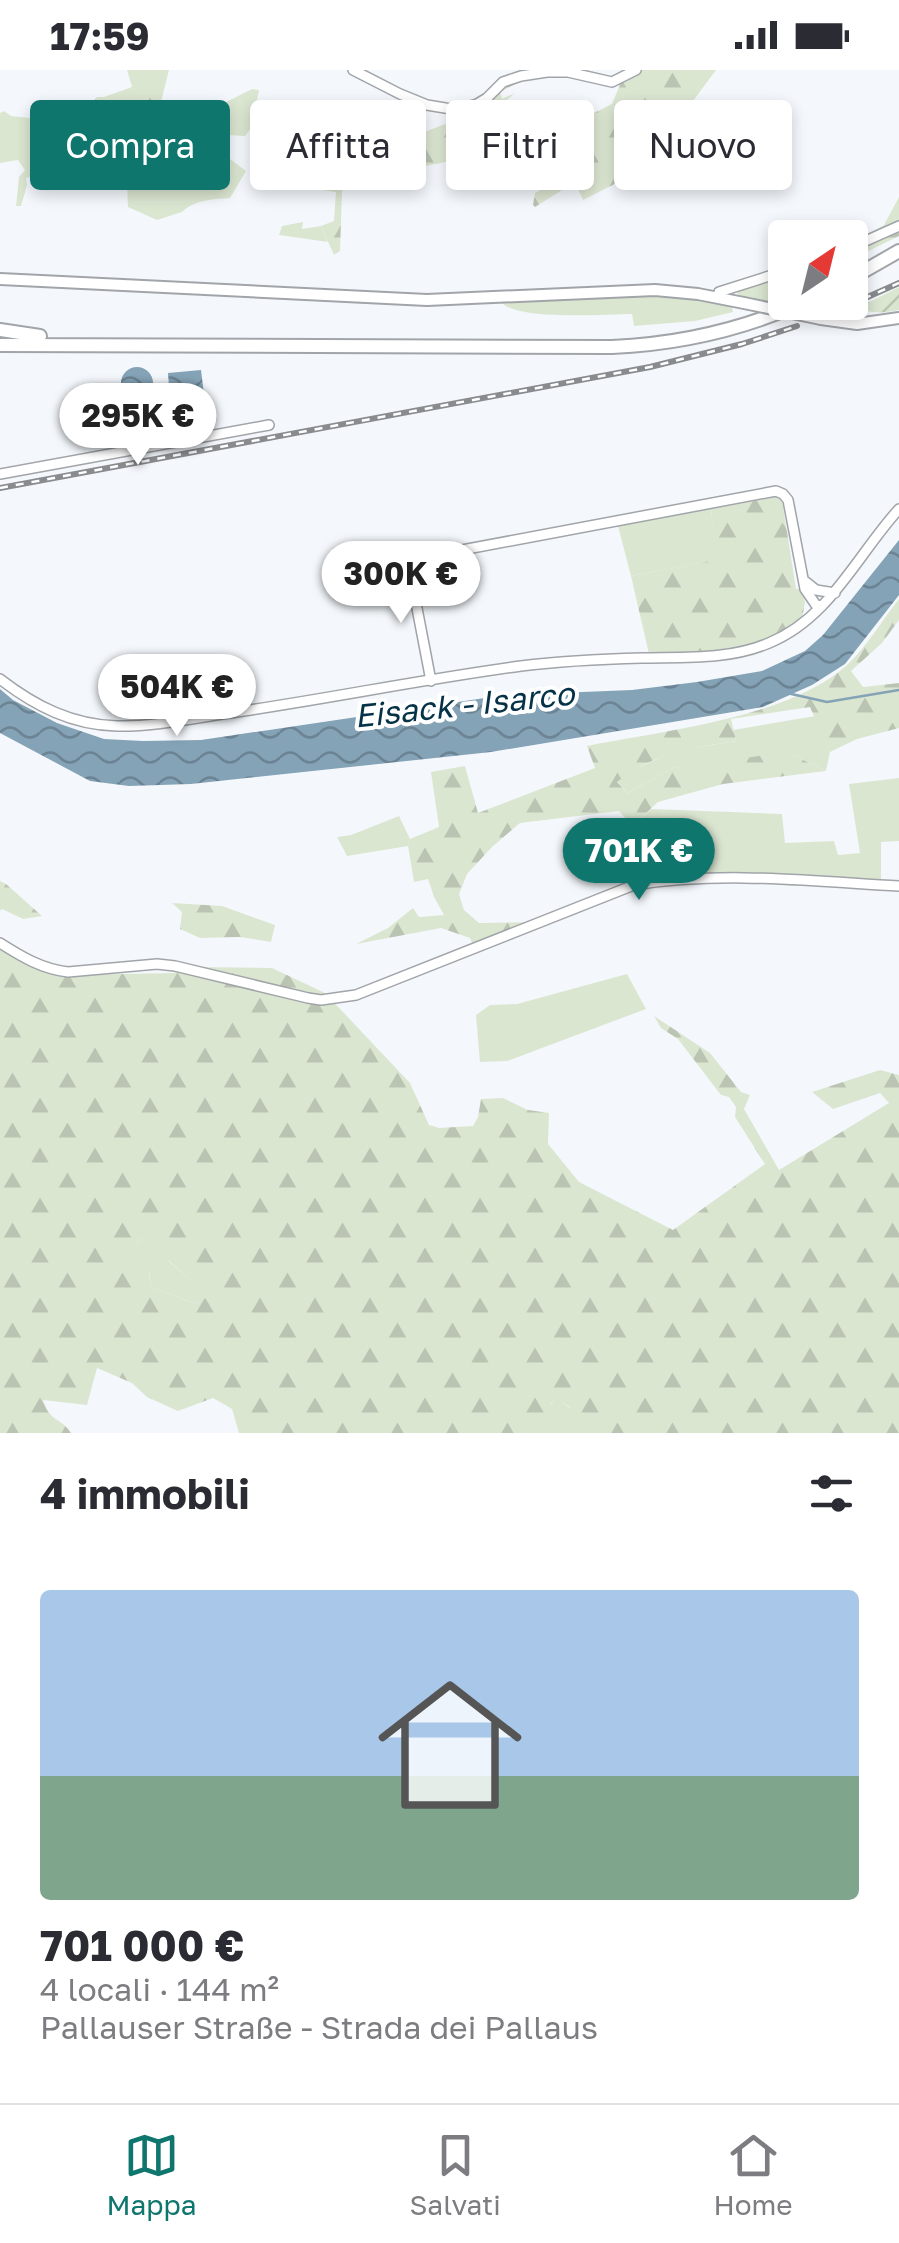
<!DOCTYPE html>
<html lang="it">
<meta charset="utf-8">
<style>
:root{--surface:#fff;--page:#f2f2f3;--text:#2b2b33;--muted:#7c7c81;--line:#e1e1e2;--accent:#0f766e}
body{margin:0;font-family:"Golos Text",sans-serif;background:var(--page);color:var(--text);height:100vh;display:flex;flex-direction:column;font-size:38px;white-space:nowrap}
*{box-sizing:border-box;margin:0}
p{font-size:32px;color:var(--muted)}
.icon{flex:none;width:55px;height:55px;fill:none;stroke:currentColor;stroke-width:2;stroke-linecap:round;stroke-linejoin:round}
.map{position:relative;height:1363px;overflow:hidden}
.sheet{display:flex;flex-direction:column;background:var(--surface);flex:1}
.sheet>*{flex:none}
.guide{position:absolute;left:30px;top:30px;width:840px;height:90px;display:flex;gap:20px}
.needle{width:65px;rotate:35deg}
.controls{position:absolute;left:768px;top:150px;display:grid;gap:20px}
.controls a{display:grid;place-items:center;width:100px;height:100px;border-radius:10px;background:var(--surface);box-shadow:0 5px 15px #0003;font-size:50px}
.price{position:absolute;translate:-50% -85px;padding:0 22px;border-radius:35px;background:#fff;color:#222;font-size:32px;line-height:65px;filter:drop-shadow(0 2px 5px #0008)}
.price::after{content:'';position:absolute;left:50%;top:60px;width:30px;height:22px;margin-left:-15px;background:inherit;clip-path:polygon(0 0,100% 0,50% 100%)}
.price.current{background:var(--accent);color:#fff}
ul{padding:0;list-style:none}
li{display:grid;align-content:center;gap:20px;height:530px;padding:0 40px}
li span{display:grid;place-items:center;height:310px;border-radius:10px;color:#555}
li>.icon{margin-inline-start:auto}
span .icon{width:180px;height:180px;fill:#fffc;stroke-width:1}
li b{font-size:42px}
h2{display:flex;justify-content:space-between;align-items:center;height:120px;padding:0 40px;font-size:42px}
.chip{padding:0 35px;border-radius:10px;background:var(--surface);box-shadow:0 5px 15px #0003;font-size:35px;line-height:90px}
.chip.current{background:var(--accent);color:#fff}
.status{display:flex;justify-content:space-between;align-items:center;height:70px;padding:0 50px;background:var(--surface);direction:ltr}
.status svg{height:28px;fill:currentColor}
.tab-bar{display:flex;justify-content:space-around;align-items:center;height:140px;border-top:2px solid var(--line);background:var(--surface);font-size:28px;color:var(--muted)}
.tab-bar a{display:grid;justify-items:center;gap:5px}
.tab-bar .current{color:var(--accent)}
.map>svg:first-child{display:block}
</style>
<div class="status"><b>17:59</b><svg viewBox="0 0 49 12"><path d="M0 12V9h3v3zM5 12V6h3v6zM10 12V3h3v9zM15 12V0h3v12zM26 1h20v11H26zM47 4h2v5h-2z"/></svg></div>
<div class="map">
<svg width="899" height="1363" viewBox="0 0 899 1363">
<defs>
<pattern id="forest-firs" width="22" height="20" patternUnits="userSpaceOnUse" patternTransform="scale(2.5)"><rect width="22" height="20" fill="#dbe6d1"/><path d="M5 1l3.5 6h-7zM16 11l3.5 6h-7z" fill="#bbc4b3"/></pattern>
<pattern id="garden-furrows" width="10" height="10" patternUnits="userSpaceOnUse" patternTransform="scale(2.5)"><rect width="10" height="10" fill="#dbe6d1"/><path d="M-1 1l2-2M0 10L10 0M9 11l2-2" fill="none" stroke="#bbc4b3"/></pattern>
<pattern id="water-waves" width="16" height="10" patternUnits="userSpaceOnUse" patternTransform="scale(2.5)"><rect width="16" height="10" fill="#84a3b6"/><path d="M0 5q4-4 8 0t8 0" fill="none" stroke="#6b8393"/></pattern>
</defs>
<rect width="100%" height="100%" fill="#f4f8fc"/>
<path fill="#dbe6d1" d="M252,19l7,1 -8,38 -6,8 -17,-1 -13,-9 13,-10 -9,-5 1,-6z
M4,41l7,5 19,2 1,7h19l35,-12 -2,9 17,13v18l-46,12h-22l3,11 -9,2 1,7 -6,21h-5l3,-29 6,-7 -7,-10 -18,3v-50z
M151,71l36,8 29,-7 -4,9 10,2 24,18 -16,27c-17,1 -36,2 -48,14l-25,8 -29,-13c-2,-37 0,-38 23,-66z
M303,152l-1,7 19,-3 7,16 -49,-7 3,-9z
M656,225l40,5 36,7 1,5 -38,9 -61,5 -2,-12c-27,0 -112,7 -130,-11z
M711,439l6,51 -86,16 -13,-50z
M815,646l15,36 -4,19 -33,-16 -120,13 -45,25 -11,-12 20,-13 38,-17 61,-10 -3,-11z
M899,708v63l-18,1v43l-84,1 -96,-6 -67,5 -13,-42 11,-17 19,-17 131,5 3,29 49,-2 4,14 22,-2 -11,-69z
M399,746l11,23 -2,7 -61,10 -10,-19 14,-2z
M627,904l19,35 -139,52 -27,1 -4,-47 14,-10 27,-1z
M141,1168l69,58 -14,8 -45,-17 -2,-15 -13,-13 -1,-14z
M557,1327l11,10 17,7v19h-48c2,-9 13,-30 20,-36z"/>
<path fill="url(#forest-firs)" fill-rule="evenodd" d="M127,0h42l-9,36 -2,36 -18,-6 -40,-1 -18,-14 3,-8 12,-16h7l28,-10z
M626,0h90l-29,39 -2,11 -34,29 -5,19 -63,32 -8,-18 -40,25 -2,-2 2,-12 28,-16 2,-7 -34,-6 -37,11 46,-35 72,-36z
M536,3l-36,19 2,7 13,-6 -13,11 11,34 -43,14 -4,6 -97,19h-6l-7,-15 -13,2 -3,87 -6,4 -13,-29 13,-5 2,-29 -28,-4 5,-27 -32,-5h14l53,-14 19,2 47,-8 34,-13 14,-14 32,-20z
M899,127v39l-49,24v-16l34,-19z
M785,203v21l-16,8 -32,-6 3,-9z
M776,427l6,3 14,89h4l5,13 -3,17c-8,6 -17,14 -26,18 -40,19 -84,16 -127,17l-18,-78 85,-16 -5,-51z
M899,529v21l-17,23 -31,28 12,16 36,-4v45l-42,11 -27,13 -20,-45 -79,12 5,22c-44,7 -83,12 -119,41l11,11 45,-25 108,-15 12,2 33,16 -103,13 -65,18 -26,24 -13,-15 -99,12 -28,24 -25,27 -8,20 5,16 15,13 60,-1 -51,20 -12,11 -6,-15 -29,-10 -85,16 32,-16 25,-20 6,9 25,-2 -10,-18 -6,-18 -14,3 -6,-36 2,-7 29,-12 -8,-55 34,-6 13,47 117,-45 -8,-22c76,-15 200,-28 259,-80 20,-18 36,-46 53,-67z
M0,811l6,3 36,32 -19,3 -21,-10 -2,2z
M172,833l50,3 53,19 -4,17 -31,-5 -40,1 -20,-9 2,-17z
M0,870l40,24 31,11 102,-2 23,-6 76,1 53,25 85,90 19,42 10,3 34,-2 5,-9 3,-18 22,-1 25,12 21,3 -1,31 31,38 94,48 92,-66 -30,-47 1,-10 -7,-10 -8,-2 -43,-56 -17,-11 -7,-12 56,37 31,39 9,3 -6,14 35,61 110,-67 -9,-10 -47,16 -21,-17 68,-22 19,5v358h-314v-19l-12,-4 -16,-12 -6,5c-1,12 -11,18 -14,30h-298l-7,-24 -19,-11 -35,13 -31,-14 -15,-14 -35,-15 -10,37 -44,-5c7,23 18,17 28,33h-71zM141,1168l21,22 7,1 40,35 -13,8 -45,-17 -3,-19 -12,-9 2,-8 -3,-6z"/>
<path fill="url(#garden-furrows)" d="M899,217v23c-15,3 -27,4 -41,-2z"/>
<path fill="url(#water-waves)" d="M121 313a16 16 0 1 1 32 0a16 16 0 1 1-32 0Z
M201,300l5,41 -35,3 -3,-41z
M98 338a13 13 0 1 1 26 0a13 13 0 1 1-26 0Z
M127 354a13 13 0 1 1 26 0a13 13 0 1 1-26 0Z
M899,470v55l-54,69 -33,21 -49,22 -272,45 -300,32 -62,2 -39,-5 -90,-48v-44l13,11 44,23 47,16 39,2 58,-1 304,-45 127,-5 65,-8 65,-11 43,-20 18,-16z"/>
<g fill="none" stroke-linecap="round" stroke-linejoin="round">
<path stroke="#84a3b6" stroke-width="2.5" d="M787,623l40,9 72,-12"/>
<defs>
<path id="minor" d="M353,0l47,24 27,11 30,5 20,-6 10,-6 16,-16 18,-6 26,-4h21l44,10 24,-12
M850,178l49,-22
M718,228l1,-6 66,-21
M0,404l269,-49
M806,512l10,8 19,3
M0,609c35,27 72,46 117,47 37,1 76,-8 113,-13 97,-14 194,-34 291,-47 40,-5 81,-7 121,-8 43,-1 87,2 127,-15 61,-25 88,-88 130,-134
M431,611l-20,-104 -1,-12 4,-6 362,-68 7,3 5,6 17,89 11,16 6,1
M0,873c22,14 42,26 68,29l89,-8 18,2 133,32 13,2 35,-5 278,-110c87,-14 177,-4 265,1"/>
<path id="major" d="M0,209l427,21 228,-10 43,4 46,9
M821,249l36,5 42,-6"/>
<path id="highway" d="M850,209l49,-28
M0,260l40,6
M0,275l612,2c67,-3 130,-17 192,-45"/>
</defs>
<use href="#minor" stroke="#a1a5a9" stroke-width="12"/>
<use href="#major" stroke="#a1a5a9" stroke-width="14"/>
<use href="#highway" stroke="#a1a5a9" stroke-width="16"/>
<use href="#minor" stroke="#fff" stroke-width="9"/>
<use href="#major" stroke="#fff" stroke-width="10"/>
<use href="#highway" stroke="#fff" stroke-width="12"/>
<defs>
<path id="rail" d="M834,242l65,-29
M0,418l650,-121 92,-23 55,-18"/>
</defs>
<use href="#rail" stroke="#898c8f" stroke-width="6"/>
<use href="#rail" stroke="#fff" stroke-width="2.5" stroke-dasharray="8" stroke-linecap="butt"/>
<defs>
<path id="major-bridge" d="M744,233l77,16"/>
</defs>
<use href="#major-bridge" stroke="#a1a5a9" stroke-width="14" stroke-linecap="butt"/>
<use href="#major-bridge" stroke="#fff" stroke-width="10"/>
</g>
<g text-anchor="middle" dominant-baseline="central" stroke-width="8" stroke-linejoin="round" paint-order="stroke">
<g font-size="32" font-style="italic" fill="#063248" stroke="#fff">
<text transform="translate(464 634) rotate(-6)">Eisack - Isarco</text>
</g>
</g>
</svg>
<div class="controls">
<a><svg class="needle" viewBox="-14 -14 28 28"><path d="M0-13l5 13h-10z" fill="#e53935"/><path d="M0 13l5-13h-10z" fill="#7c7c81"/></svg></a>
</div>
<b class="price" style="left:138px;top:398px">295K €</b>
<b class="price" style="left:401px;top:556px">300K €</b>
<b class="price" style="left:177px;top:669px">504K €</b>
<b class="price current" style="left:639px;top:833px">701K €</b>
<div class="guide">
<a class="chip current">Compra</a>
<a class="chip">Affitta</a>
<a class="chip">Filtri</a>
<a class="chip">Nuovo</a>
</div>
</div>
<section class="sheet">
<h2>4 immobili<svg class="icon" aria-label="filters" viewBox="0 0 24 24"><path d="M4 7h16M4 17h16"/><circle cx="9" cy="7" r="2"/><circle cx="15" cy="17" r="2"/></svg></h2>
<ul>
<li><span style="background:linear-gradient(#a9c7e8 60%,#7fa58c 0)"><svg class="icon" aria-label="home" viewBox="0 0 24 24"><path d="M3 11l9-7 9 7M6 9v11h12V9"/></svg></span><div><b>701 000 €</b><p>4 locali · 144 m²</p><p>Pallauser Straße - Strada dei Pallaus</p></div></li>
</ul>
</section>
<nav class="tab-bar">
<a class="current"><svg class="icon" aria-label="map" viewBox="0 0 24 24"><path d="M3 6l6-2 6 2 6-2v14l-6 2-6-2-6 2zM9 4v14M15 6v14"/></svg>Mappa</a>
<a><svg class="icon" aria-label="saved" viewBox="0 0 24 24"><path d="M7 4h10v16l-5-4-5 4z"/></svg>Salvati</a>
<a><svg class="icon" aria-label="home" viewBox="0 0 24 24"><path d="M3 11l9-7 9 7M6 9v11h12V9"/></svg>Home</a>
</nav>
